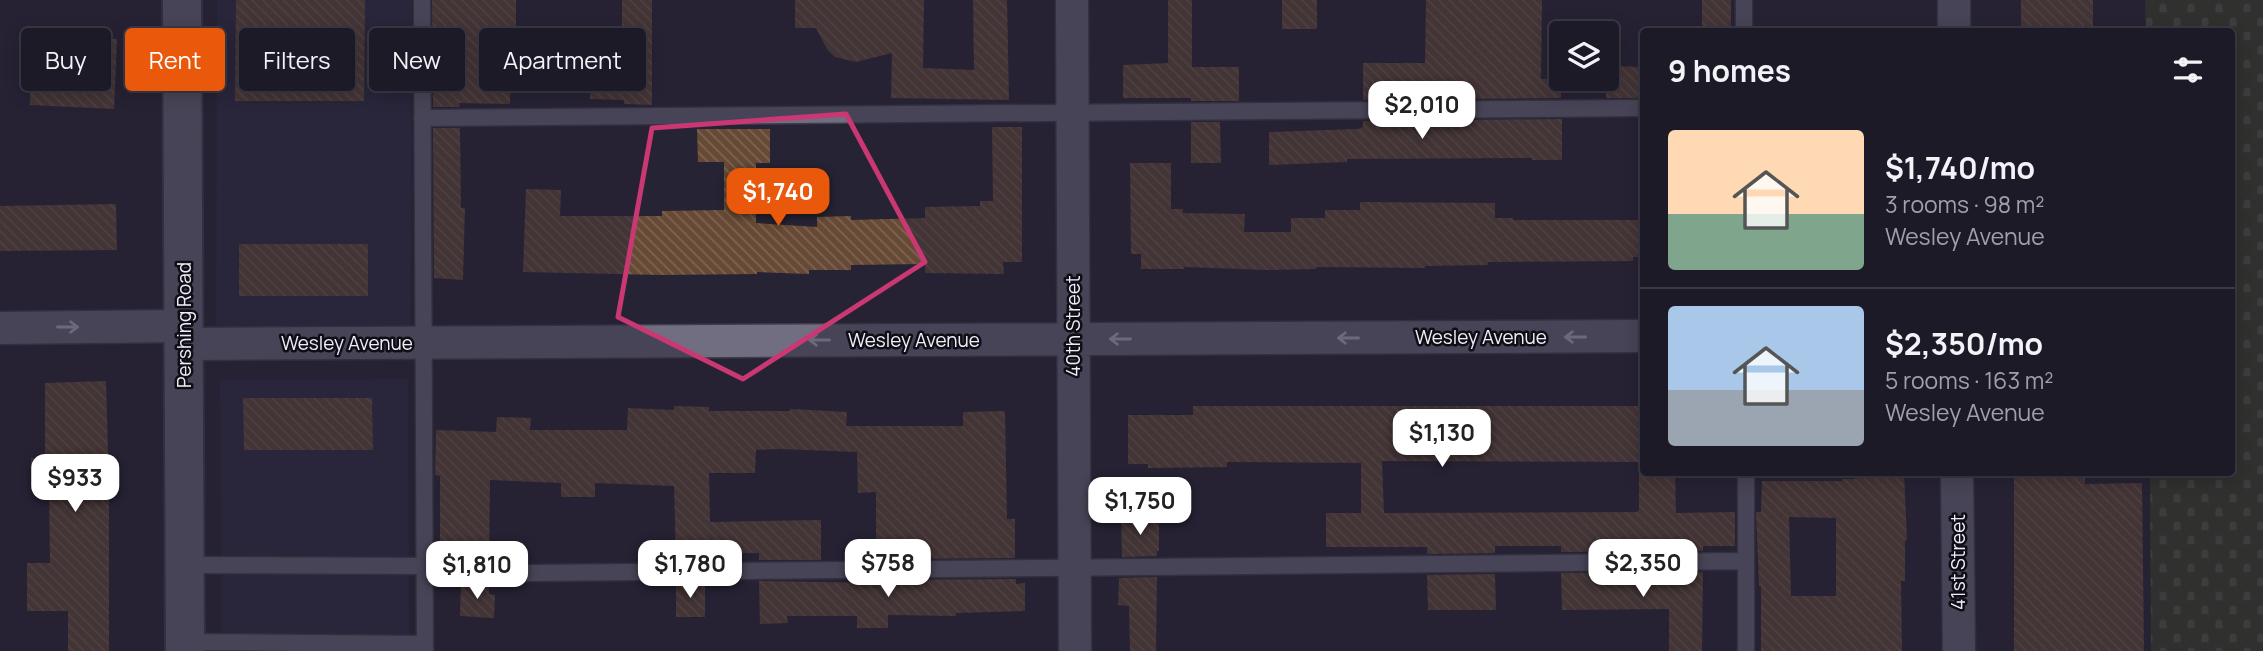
<!DOCTYPE html>
<meta charset="utf-8">
<style>
:root{--surface:#1c1a27;--page:#292733;--text:#f1f3f6;--muted:#a0a1a7;--line:#3a3844;--accent:#ea580c}
body{margin:0;font-family:Manrope,sans-serif;background:var(--page);color:var(--text);height:100vh;display:flex;flex-direction:column;font-size:26px;white-space:nowrap}
*{box-sizing:border-box;margin:0}
p{font-size:23px;color:var(--muted)}
.icon{flex:none;width:38px;height:38px;fill:none;stroke:currentColor;stroke-width:2;stroke-linecap:round;stroke-linejoin:round}
.map{position:relative;flex:1;overflow:hidden}
.drawer{position:absolute;left:1640px;top:28px;width:595px;height:448px;display:flex;flex-direction:column;background:var(--surface);border-radius:7px;box-shadow:0 4px 18px #0003,0 0 0 2px var(--line)}
.drawer>*{flex:none}
.guide{position:absolute;left:21px;top:28px;width:665px;height:63px;display:flex;gap:14px}
.fabs{position:absolute;left:1549px;top:21px;display:grid;gap:14px}
.fabs a{display:grid;place-items:center;width:70px;height:70px;border-radius:7px;background:var(--surface);box-shadow:0 4px 18px #0003,0 0 0 2px var(--line);font-size:35px}
.price{position:absolute;translate:-50% -60px;padding:0 16px;border-radius:14px;background:#fff;color:#222;font-size:23px;line-height:46px;filter:drop-shadow(0 2px 4px #0008)}
.price::after{content:'';position:absolute;left:50%;top:42px;width:21px;height:16px;margin-left:-10px;background:inherit;clip-path:polygon(0 0,100% 0,50% 100%)}
.price.on{background:var(--accent);color:#fff}
ul{padding:0;list-style:none}
li{display:flex;align-items:center;gap:21px;height:175px;padding:0 28px}
li+li{border-top:2px solid var(--line)}
li span{display:grid;place-items:center;flex:none;width:196px;height:140px;border-radius:7px;color:#555}
li>.icon{margin-inline-start:auto}
span .icon{width:84px;height:84px;fill:#fffc;stroke-width:1}
li b{font-size:30px}
h2{display:flex;justify-content:space-between;align-items:center;height:84px;padding:0 28px;font-size:30px}
.chip{padding:0 24px;border-radius:7px;background:var(--surface);box-shadow:0 4px 18px #0003,0 0 0 2px var(--line);font-size:24px;line-height:63px}
.chip.on{background:var(--accent);color:#fff}
.map>svg:first-child{display:block}
</style>
<div class="map">
<svg width="2263" height="651" viewBox="0 0 2263 651">
<defs>
<pattern id="cemetery-stones" width="16" height="16" patternUnits="userSpaceOnUse" patternTransform="scale(1.75)"><rect width="16" height="16" fill="#3c4229"/><path d="M2 7V4a2 2 0 0 1 4 0v3zM10 15v-3a2 2 0 0 1 4 0v3z" fill="#585e49"/></pattern>
<pattern id="building-back-hatch" width="6" height="6" patternUnits="userSpaceOnUse" patternTransform="scale(1.75)"><rect width="6" height="6" fill="#674a35"/><path d="M-1 5l2 2M0 0l6 6M5-1l2 2" fill="none" stroke="#7d6453"/></pattern>
</defs>
<rect width="100%" height="100%" fill="#262334"/>
<path fill="#2d2940" d="M217,0h195l-1,329 -195,-1z
M408,379l1,272h-187l-2,-271z"/>
<path fill="url(#cemetery-stones)" d="M2145,0h118v651h-112l-1,-178 81,-1v-440l-85,-1z"/>
<path fill="url(#building-back-hatch)" fill-rule="evenodd" d="M236,0h129l-1,101h-129z
M432,0h84v31h-4l-2,73 -51,-1 1,4h-27z
M622,0h30v105l-28,-1v-4l-34,-1 1,-29 31,1z
M795,0h129l-1,68 51,2 -1,-70h34l2,100 -118,-2 1,-45 -36,9 -21,-5 -8,-8 -11,-21h-21z
M1168,0h24v67h47v34h-48v-3h-68v-33l45,-2z
M1282,0h35v29h-35z
M1426,0h116l-1,79h20v19l-198,2v-37h62z
M1702,0h29v26h-29z
M2021,0h72v32h-72z
M78,38l39,1 -3,70 -84,-4 1,-28 46,2z
M1606,66l37,1v31h-37z
M1562,119v41h-30v-2l-185,1v3l-78,3v-33l89,-3 5,-2v-6z
M1191,122h29l1,41h-30z
M992,127h30v135h-19l1,12 -79,-1v-9l-74,1v5h-42v4l-52,-2v2l-95,1 -139,-3 3,-83 35,1 -1,26h102v-5l62,-1v-48h-26l-1,-33h73v34h-14v60l61,4v-10l34,-1v4l74,-2v-11l55,-1v-5h13z
M433,128h27l1,80h4l-2,72 -29,-2z
M1130,163h41v46h12v4l62,1 -1,18h47v-14h34v-8h35v-8l135,1v15h18v2h130v37h-10v4l-145,1v3l-63,1v2l-109,-1v2l-49,1 -83,-3v2h-43v-15h-10z
M116,204l1,46 -117,1v-45z
M239,244h129v52h-129z
M106,381l3,108v162h-41v-40h-41v-48h23l-1,-74h-18v-31h14v-75z
M243,398h129l1,52h-129z
M674,406l35,1v4h81v-2l57,3 -1,14h117v-14l42,-1 2,108h8v39l-139,1v-67l-18,1 -1,-41 -77,-3 -24,1 -1,23h-46l1,49 111,-2v40h-62v-7h-53l-1,8h-29l-2,-75 -79,-3v14h-34v-14l-71,-3 -1,83h-27l1,-8 -23,-1v-78l-5,-1 1,-45 60,2 1,-15 34,1 -1,12h97l1,-22 46,2z
M1193,406h450v56l-261,-1 2,52 253,-1 2,-2v-38h36l1,41 59,-1v34h-32v5l-142,1v-6h-66v7l-68,1v-7h-101v-34h35v-50l-134,-1v5l-79,1v-4h-20v-49h65z
M1855,472h49l3,68h-2v41h-4l1,70h-141v-65h-2l-3,-74h5l1,-31h80v-2h13zM1789,517l47,1v78h-45z
M2014,472h71v12l57,-1 2,168h-130z
M1121,517h38v34h-2v5l-35,1z
M1703,572l-1,79h-33v-42l-107,1 -1,-37z
M1495,574l1,36h-68l-1,-35z
M1157,577l-1,74h-26l-1,-45 -11,-1 1,-27z
M1016,579v5l9,-1v28l-69,2v3l-68,-1v13h-31v-12h-70l1,7 -28,1 -1,-43 117,2v-3z
M676,582h29v35h-29z
M461,584h28v10l6,1 -1,23 -34,-2z"/>
<g fill="none" stroke-linecap="round" stroke-linejoin="round">
<defs>
<path id="lane" d="M422,0l3,651
M1744,0v32
M422,118l1221,-10
M1746,472v179
M185,565l240,1
M425,574l1321,-13
M185,642l240,2"/>
<path id="street" d="M1072,0l3,651
M1954,0v32
M0,328l184,-2
M184,344l1459,-8
M1957,472l2,179"/>
<path id="secondary" d="M182,0l3,651"/>
</defs>
<use href="#lane" stroke="#403e4c" stroke-width="19"/>
<use href="#street" stroke="#403e4c" stroke-width="35"/>
<use href="#secondary" stroke="#403e4c" stroke-width="42"/>
<use href="#lane" stroke="#716e82" stroke-width="16"/>
<use href="#street" stroke="#716e82" stroke-width="32"/>
<use href="#secondary" stroke="#716e82" stroke-width="38"/>
</g>
<defs><path id="oneway-shaft" d="M-6 0H5M1.5-3L5.5 0L1.5 3" fill="none" stroke-width="1.6" stroke-linecap="round" stroke-linejoin="round" transform="scale(1.75)"/></defs>
<g stroke="#c2c1cf">
<use href="#oneway-shaft" transform="translate(68 327)"/>
<use href="#oneway-shaft" transform="translate(1575 337) rotate(180)"/>
<use href="#oneway-shaft" transform="translate(1348 338) rotate(180)"/>
<use href="#oneway-shaft" transform="translate(1120 339) rotate(180)"/>
<use href="#oneway-shaft" transform="translate(819 340) rotate(180)"/>
</g>
<path d="M0 0H2263V651H0ZM846,114l79,148 -182,117 -125,-62 34,-189z" fill="#262334" fill-opacity=".55" fill-rule="evenodd"/>
<path fill="none" stroke="#c93873" stroke-width="5" stroke-linejoin="round" d="M846,114l79,148 -182,117 -125,-62 34,-189z"/>
<g text-anchor="middle" dominant-baseline="central" stroke-width="5" stroke-linejoin="round" paint-order="stroke">
<g font-size="19" fill="#eeedf9" stroke="#0f0e15">
<text transform="translate(184 325) rotate(-90)">Pershing Road</text>
<text transform="translate(1073 326) rotate(-90)">40th Street</text>
<text x="1481" y="337">Wesley Avenue</text>
<text x="914" y="340">Wesley Avenue</text>
<text x="347" y="343">Wesley Avenue</text>
<text transform="translate(1958 562) rotate(-90)">41st Street</text>
</g>
</g>
</svg>
<div class="fabs">
<a><svg class="icon" aria-label="layers" viewBox="0 0 24 24"><path d="M12 4l9 5-9 5-9-5zM3 14l9 5 9-5"/></svg></a>
</div>
<b class="price" style="left:1422px;top:141px">$2,010</b>
<b class="price on" style="left:778px;top:228px">$1,740</b>
<b class="price" style="left:1442px;top:469px">$1,130</b>
<b class="price" style="left:75px;top:514px">$933</b>
<b class="price" style="left:1140px;top:537px">$1,750</b>
<b class="price" style="left:888px;top:599px">$758</b>
<b class="price" style="left:1643px;top:599px">$2,350</b>
<b class="price" style="left:690px;top:600px">$1,780</b>
<b class="price" style="left:477px;top:601px">$1,810</b>
<div class="guide">
<a class="chip">Buy</a>
<a class="chip on">Rent</a>
<a class="chip">Filters</a>
<a class="chip">New</a>
<a class="chip">Apartment</a>
</div>
<section class="drawer">
<h2>9 homes<svg class="icon" aria-label="filters" viewBox="0 0 24 24"><path d="M4 7h16M4 17h16"/><circle cx="9" cy="7" r="2"/><circle cx="15" cy="17" r="2"/></svg></h2>
<ul>
<li><span style="background:linear-gradient(#ffd9b3 60%,#7fa58c 0)"><svg class="icon" aria-label="home" viewBox="0 0 24 24"><path d="M3 11l9-7 9 7M6 9v11h12V9"/></svg></span><div><b>$1,740/mo</b><p>3 rooms · 98 m²</p><p>Wesley Avenue</p></div></li>
<li><span style="background:linear-gradient(#a9c7e8 60%,#9aa5b1 0)"><svg class="icon" aria-label="home" viewBox="0 0 24 24"><path d="M3 11l9-7 9 7M6 9v11h12V9"/></svg></span><div><b>$2,350/mo</b><p>5 rooms · 163 m²</p><p>Wesley Avenue</p></div></li>
</ul>
</section>
</div>
